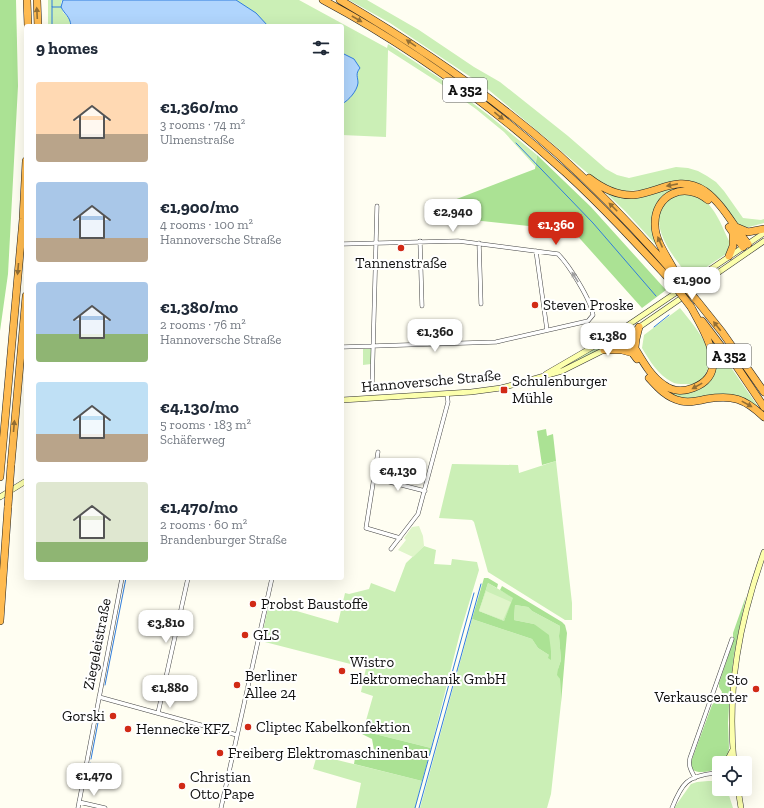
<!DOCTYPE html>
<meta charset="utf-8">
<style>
:root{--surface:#fff;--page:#f2f2f3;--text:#1f2937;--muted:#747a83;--accent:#d12a16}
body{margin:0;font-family:"Zilla Slab",serif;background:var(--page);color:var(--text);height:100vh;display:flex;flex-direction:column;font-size:15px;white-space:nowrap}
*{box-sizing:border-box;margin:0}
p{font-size:13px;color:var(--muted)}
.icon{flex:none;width:22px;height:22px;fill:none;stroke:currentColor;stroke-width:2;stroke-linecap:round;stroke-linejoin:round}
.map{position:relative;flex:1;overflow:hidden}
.drawer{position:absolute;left:24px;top:24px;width:320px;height:556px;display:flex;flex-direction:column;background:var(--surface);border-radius:4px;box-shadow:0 4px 16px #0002}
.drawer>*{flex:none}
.controls{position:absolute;left:712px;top:756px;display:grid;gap:8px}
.controls a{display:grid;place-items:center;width:40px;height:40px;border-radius:4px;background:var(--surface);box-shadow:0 4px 16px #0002;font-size:20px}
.price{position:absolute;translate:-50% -34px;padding:0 9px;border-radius:8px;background:#fff;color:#222;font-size:13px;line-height:26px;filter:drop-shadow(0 1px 2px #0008)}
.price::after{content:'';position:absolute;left:50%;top:24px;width:12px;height:9px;margin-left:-6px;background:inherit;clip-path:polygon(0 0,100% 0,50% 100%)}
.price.selected{background:var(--accent);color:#fff}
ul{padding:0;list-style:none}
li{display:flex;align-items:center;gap:12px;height:100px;padding:0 12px}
li span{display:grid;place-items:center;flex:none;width:112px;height:80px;border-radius:4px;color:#555}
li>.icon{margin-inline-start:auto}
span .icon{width:48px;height:48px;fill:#fffc;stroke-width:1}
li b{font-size:17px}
h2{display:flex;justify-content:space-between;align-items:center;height:48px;padding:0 12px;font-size:17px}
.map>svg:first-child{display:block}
</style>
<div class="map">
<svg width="764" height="808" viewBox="0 0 764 808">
<rect width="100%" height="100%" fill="#fffef2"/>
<path fill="#cbefb6" d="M48,0h14l-1,3 2,9 7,8 1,6h-23z
M236,0h63l88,48 1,-4 53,35 50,38 46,38 -2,11 -31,-34 -28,-23 -35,-25 -53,-34 -2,87 -44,-2v-31c7,-4 15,-13 16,-21 0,-6 -3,-9 2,-15l-6,-9 -12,-6v-27h-74z
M349,0h18l52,30 55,37 26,15 68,54 38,33 11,6 12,3 47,-11 12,1 10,3 9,5 9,6 8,9 19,27 18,2 3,-1v4l-15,4h-9l-27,-31 -44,-14 -26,8 -18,1 -10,-1 -18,-9 -113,-95 -94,-63z
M680,185c30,3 42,27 58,49l-2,1c-9,-13 -18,-32 -32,-41 -25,-15 -55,5 -52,33 0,7 4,14 7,20v1l-34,-37 -19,-18 1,-2c30,12 44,-3 73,-6z
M681,194c4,0 11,0 15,1 19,9 25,30 34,48l-4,11 -36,24c-13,-17 -44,-52 -25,-74 5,-5 9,-8 16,-10z
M680,308c11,14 25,29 29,47 2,11 -4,26 -16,29 -3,1 -7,0 -9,0 -4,0 -9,0 -12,-2 -14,-7 -22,-21 -30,-34l2,-13z
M616,337h4l-15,10 -38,18z
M712,340l47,68 -15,-9 -60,1 -14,-5 -5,-7h35l16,-29z
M363,349h8v15l-8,1z
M556,461l16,142v17h-7l-77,-48 -14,-50 -2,-2 -33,-2 13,-54 66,1 1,8z
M424,546l12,4 -2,14 17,1 1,-6 25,3 2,8 -19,63 -29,115 -68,-17 10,-35 -12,-4 5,-24 -105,-27 8,-38 69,20 7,-30 4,1 20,-5 2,-6 24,9 11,-29z
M488,583l26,15 -10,23 -25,-10z
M515,605l13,2 4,4 28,15 -1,10 2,24 -3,9 2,10 1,24 -10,91 -4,14h-127l52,-189 60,20 6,9 11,7 2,-4 -17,-27 -20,-4z
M317,755l105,26 -7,27h-59l5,-25 -48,-14z
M708,781h10l1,8h8l6,19h-59l17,-24 6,-2z"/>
<path fill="#abe294" d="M0,0h16l2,86 -10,188 -8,57z
M537,155l54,52 75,83 -24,18 -77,-86 -18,6 -84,-9 -6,6 -5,1 2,-26 81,-31z
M546,429l1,7 6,-2 3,27 -14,4 -5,-34z
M484,578h4l10,6 -1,4 -9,-5 -9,28 25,10 9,-23 -13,-8 2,-4 60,36 3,3 2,8 -6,70 -1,-24 -3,-4 1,-6 3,-9 -2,-24 1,-10 -28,-15 -4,-4 -13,-2 -1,15 20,4 15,11 2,16v9l-3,-2 1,-3 -11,-7 -6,-9 -60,-20z
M746,596l-12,58 -4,34 -2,35 1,25 -1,6 -4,9h-5v5c-8,3 -20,7 -27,1l-1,-7 21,-57 9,-10 1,-3 -3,-5v-4l14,-41v-9z
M363,731l68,17 -9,33 -68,-17 1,-6 19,-8 -2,-11 -10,-5z"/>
<path fill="#dff5c9" d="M419,526l4,10 1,10 -11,11 -15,-7 8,-10 -2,-2 8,-11z
M486,591l25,11 -8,18 -24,-9z"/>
<path fill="#b0d5fd" stroke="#2f7ddd" d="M63,0h173l20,13 12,13h-197c-1,-10 -6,-11 -10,-19z
M342,53l12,6 6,9c-5,6 -2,9 -2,15 -1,8 -9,17 -16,21z"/>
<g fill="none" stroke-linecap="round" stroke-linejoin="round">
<path stroke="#2f7ddd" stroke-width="1" d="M52,0v7h9
M52,7v19
M516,143l77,80 63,73
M654,327l15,-12
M105,685l21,-107
M91,759l9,-47
M85,788l5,-25
M415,808l59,-215
M419,808l62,-224"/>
<defs>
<path id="street" d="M420,241l2,65
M479,243l2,61
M342,244l116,-3 100,13c11,11 33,46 35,61l-5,6 -92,21 -154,5
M536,251l11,79
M372,388l5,-182
M378,452l-12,76 34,10
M374,478l51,13
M391,549l27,-35 30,-112 -1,-8
M99,697l138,38
M158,713l30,-135
M695,778c-4,-8 -7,-12 -5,-20l42,-119
M79,802l26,6
M78,808l44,-230
M221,808l51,-230
M672,808c10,-25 15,-32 43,-35"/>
<path id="secondary" d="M546,374l69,-40 149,-101
M342,400l129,-8 30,-4 61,-17 42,-21 18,-11 142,-98
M0,497l26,-16
M726,763l6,-12
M734,763c-7,-75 5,-140 30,-211
M715,773l4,-3
M738,789l3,19"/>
<path id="highway" d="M27,0l1,26
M37,0l1,26
M323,0c88,47 169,106 243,173 37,34 71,71 105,108
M340,0c77,45 152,96 219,155 42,38 81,79 118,122
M589,178c13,10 29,18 45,17 26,-3 45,-21 71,-4 18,13 29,36 43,53
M729,227l14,20
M736,227l12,5 16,-3
M729,256l4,-10v-12
M673,268c-7,-13 -18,-28 -18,-43 -1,-31 30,-44 53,-25
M698,302l24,30 42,60
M702,321l35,46 27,40
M627,336c11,15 20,38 37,49 8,6 19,7 29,3 40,-15 10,-58 -2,-81
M622,339l15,20
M635,347l1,-8 3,-12
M604,350h18l11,3
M649,378c9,10 18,20 32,23 8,2 17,0 25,-2 27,-4 38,-1 58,18
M11,465l15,-169
M0,477l23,-258 3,-58
M0,621l8,-115"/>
</defs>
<use href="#street" stroke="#434343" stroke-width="4.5"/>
<use href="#secondary" stroke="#323232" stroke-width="6"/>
<use href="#highway" stroke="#212121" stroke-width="8"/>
<use href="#street" stroke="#fff" stroke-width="3.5"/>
<use href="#secondary" stroke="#fcffad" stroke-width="5"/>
<use href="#highway" stroke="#ffbb50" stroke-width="7"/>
<defs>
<path id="highway-bridge" d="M677,277l21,25
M671,281l20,26
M8,506l3,-41"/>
</defs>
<use href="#highway-bridge" stroke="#212121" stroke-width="8" stroke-linecap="butt"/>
<use href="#highway-bridge" stroke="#ffbb50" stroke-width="7"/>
</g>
<defs><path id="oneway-solid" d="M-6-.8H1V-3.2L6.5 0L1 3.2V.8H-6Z"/></defs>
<g fill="#936e33">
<use href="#oneway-solid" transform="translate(37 13) rotate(-93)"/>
<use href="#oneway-solid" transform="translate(357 19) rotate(30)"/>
<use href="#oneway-solid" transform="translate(411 43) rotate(-146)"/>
<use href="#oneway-solid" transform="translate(499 116) rotate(39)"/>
<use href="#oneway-solid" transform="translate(672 185) rotate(169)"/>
<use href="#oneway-solid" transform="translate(613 207) rotate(-135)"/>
<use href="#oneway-solid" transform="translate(660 242) rotate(-114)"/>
<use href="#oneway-solid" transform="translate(18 269) rotate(95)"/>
<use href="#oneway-solid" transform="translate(717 326) rotate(-128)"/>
<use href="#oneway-solid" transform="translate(697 386) rotate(151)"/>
<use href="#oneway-solid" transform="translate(747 404) rotate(29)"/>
<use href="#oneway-solid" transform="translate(14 426) rotate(-85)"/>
</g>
<use fill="#9f9f9f" href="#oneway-solid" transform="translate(575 277) rotate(-122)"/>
<g fill="#d12a16" stroke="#fff" stroke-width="1.5">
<circle cx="401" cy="248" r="4"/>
<circle cx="535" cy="305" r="4"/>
<rect x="500" y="386" width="8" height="8" rx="2"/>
<circle cx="253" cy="604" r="4"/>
<circle cx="245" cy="635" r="4"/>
<circle cx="342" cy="671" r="4"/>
<circle cx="237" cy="685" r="4"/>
<circle cx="756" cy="689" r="4"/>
<circle cx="113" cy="716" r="4"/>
<circle cx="248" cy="727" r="4"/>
<circle cx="128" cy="729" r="4"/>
<circle cx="220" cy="753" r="4"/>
<circle cx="182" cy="786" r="4"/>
</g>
<g text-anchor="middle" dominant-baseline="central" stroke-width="4" stroke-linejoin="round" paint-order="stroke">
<g fill="#fff" stroke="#585858" stroke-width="1">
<rect x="443" y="78" width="44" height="24" rx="3"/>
<rect x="707" y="344" width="44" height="24" rx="3"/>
</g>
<g font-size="14" font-weight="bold" fill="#101010">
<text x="465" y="90">A 352</text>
<text x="729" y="356">A 352</text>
</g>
<g font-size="15" fill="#101010" stroke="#fff" text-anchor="start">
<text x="401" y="263" text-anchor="middle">Tannenstraße</text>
<text x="543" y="305">Steven Proske</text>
<text x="512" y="381">Schulenburger<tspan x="512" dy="17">Mühle</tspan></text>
<text x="261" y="604">Probst Baustoffe</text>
<text x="253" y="635">GLS</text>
<text x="350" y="662">Wistro<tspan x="350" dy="17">Elektromechanik GmbH</tspan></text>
<text x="245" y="676">Berliner<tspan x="245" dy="17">Allee 24</tspan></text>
<text x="748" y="680" text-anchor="end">Sto<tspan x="748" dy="17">Verkauscenter</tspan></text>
<text x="105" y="716" text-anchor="end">Gorski</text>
<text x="256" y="727">Cliptec Kabelkonfektion</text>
<text x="136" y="729">Hennecke KFZ</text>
<text x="228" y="753">Freiberg Elektromaschinenbau</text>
<text x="190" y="777">Christian<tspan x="190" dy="17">Otto Pape</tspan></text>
</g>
<g font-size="15" fill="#101010" stroke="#fff">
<text transform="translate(431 381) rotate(-5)">Hannoversche Straße</text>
<text transform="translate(97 644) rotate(-79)">Ziegeleistraße</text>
</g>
</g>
</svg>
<div class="controls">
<a><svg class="icon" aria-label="locate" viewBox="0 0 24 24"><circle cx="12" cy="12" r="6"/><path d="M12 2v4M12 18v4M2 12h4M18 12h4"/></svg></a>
</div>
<b class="price" style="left:453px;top:233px">€2,940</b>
<b class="price selected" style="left:556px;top:246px">€1,360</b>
<b class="price" style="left:692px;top:301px">€1,900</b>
<b class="price" style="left:435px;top:353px">€1,360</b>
<b class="price" style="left:608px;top:357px">€1,380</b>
<b class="price" style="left:398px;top:492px">€4,130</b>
<b class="price" style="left:166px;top:644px">€3,810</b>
<b class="price" style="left:170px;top:709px">€1,880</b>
<b class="price" style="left:94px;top:797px">€1,470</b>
<section class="drawer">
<h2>9 homes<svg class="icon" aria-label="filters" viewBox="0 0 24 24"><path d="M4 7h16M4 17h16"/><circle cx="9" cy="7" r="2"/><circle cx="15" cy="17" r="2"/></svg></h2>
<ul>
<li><span style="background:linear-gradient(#ffd9b3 65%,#b9a48a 0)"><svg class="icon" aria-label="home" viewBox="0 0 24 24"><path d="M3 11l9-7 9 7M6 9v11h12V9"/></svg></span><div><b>€1,360/mo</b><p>3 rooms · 74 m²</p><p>Ulmenstraße</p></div></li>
<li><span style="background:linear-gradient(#a9c7e8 70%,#b9a48a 0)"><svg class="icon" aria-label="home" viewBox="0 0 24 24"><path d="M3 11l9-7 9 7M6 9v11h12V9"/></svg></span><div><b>€1,900/mo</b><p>4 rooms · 100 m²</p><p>Hannoversche Straße</p></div></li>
<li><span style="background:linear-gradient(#a9c7e8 65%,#8fb573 0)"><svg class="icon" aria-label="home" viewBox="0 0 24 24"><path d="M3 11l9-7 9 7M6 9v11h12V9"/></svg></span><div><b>€1,380/mo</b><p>2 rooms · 76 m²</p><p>Hannoversche Straße</p></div></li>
<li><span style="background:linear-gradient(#bfe0f5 65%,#b9a48a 0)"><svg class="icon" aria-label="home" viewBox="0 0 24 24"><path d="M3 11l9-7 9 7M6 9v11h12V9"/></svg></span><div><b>€4,130/mo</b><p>5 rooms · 183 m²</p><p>Schäferweg</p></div></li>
<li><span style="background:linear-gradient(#dfe7d0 75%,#8fb573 0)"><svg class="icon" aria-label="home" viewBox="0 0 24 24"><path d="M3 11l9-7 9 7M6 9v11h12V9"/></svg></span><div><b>€1,470/mo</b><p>2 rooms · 60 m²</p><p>Brandenburger Straße</p></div></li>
</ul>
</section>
</div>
